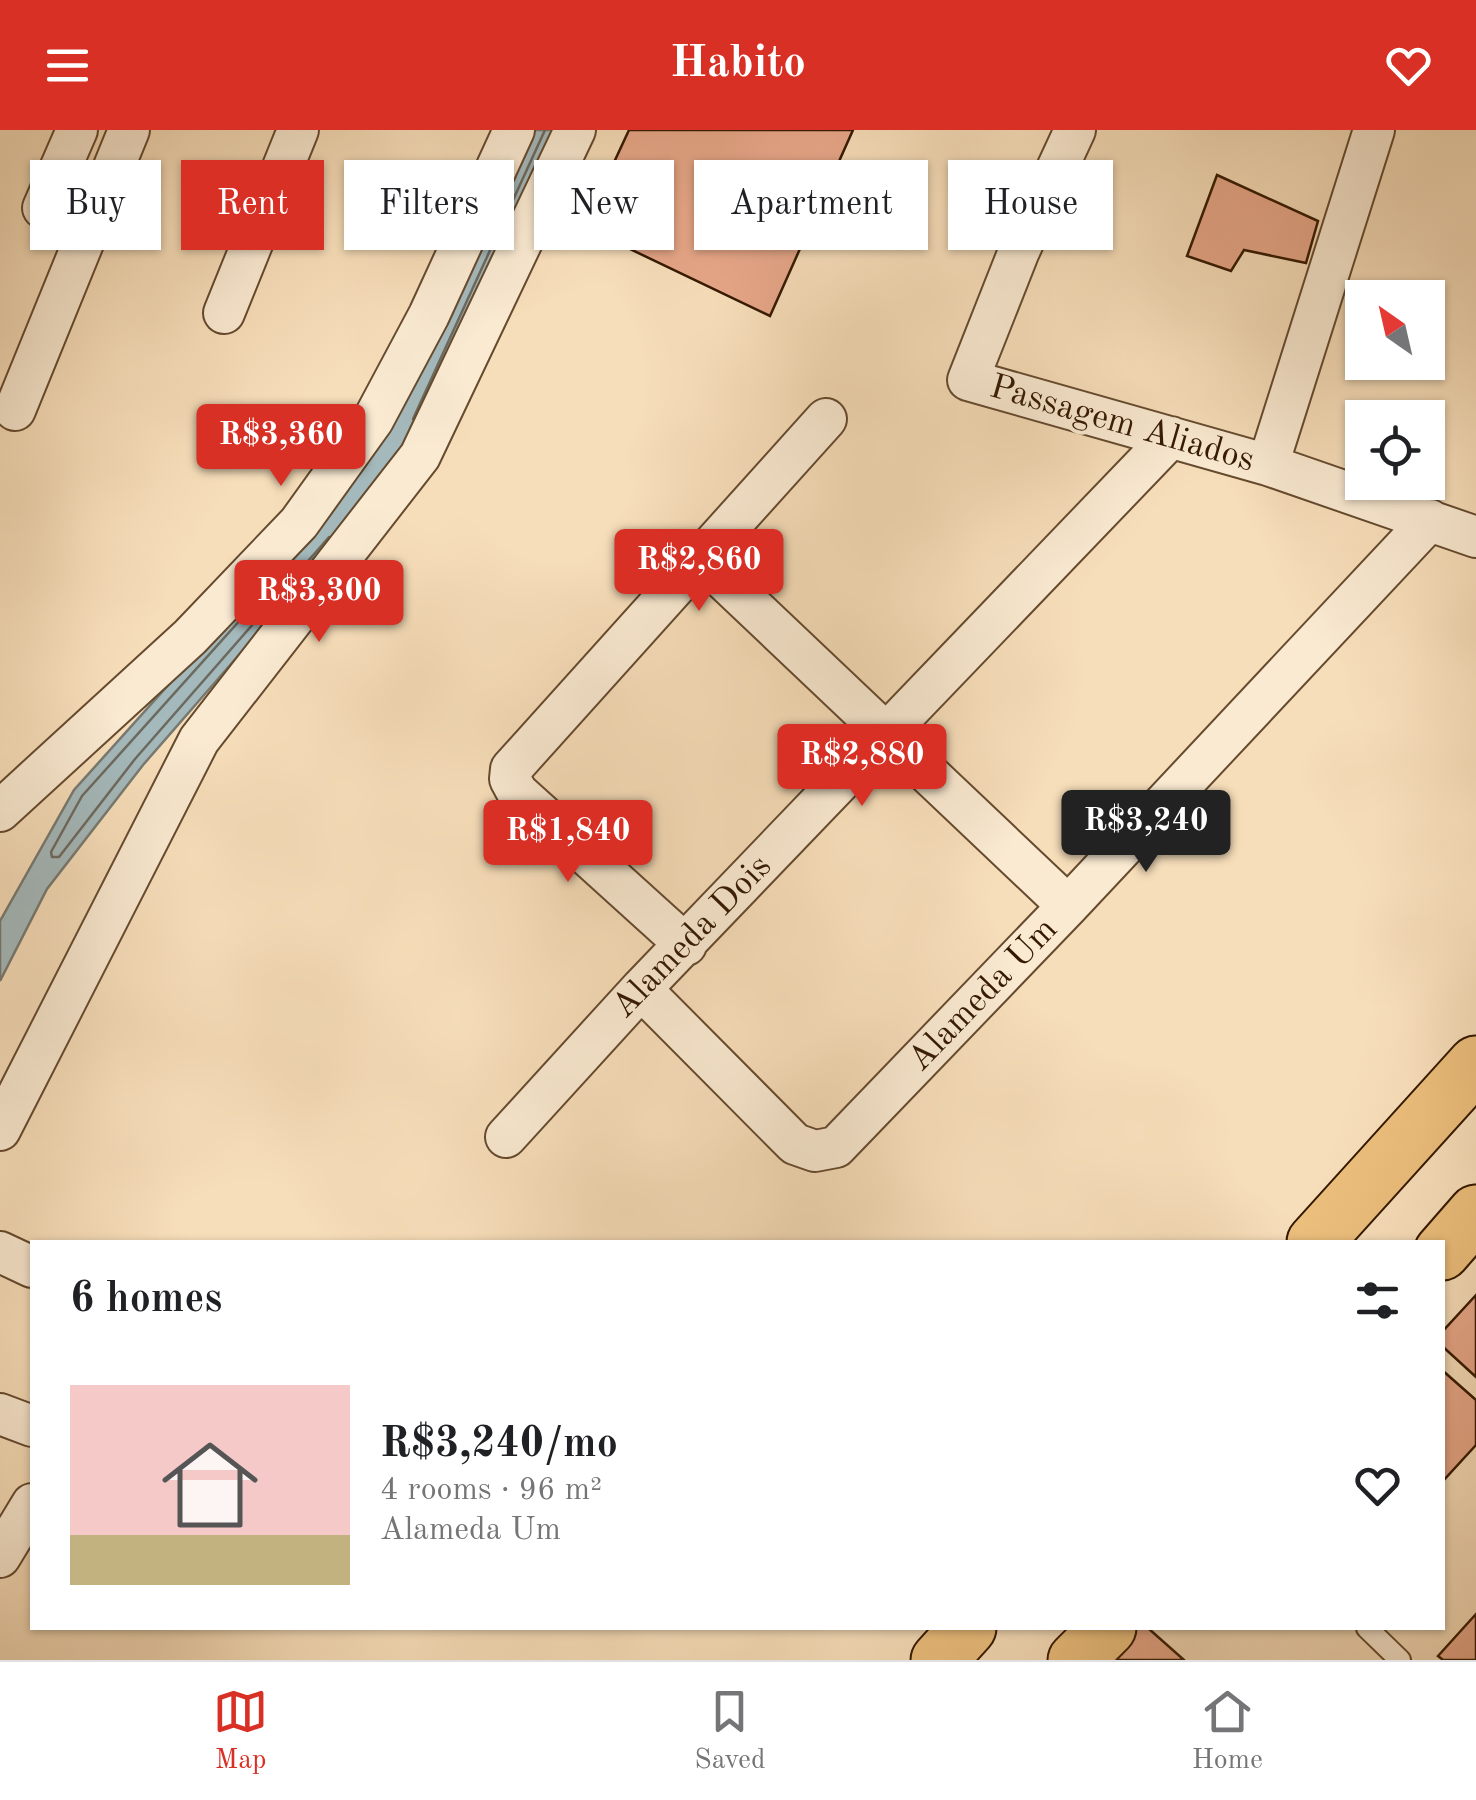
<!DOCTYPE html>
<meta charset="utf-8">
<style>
:root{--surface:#fff;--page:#f2f2f2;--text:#202124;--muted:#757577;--line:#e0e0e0;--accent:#d93025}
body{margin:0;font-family:"Old Standard TT",serif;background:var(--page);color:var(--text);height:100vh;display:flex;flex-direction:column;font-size:38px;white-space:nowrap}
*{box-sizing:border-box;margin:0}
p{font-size:32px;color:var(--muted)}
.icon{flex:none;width:55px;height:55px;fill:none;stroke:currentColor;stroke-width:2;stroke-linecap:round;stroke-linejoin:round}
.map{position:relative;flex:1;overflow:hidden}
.side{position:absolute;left:30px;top:1110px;width:1415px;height:390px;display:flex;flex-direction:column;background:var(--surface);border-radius:0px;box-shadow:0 2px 8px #0004}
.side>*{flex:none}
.guide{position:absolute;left:30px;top:30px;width:1418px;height:90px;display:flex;gap:20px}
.needle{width:65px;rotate:326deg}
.tools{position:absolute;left:1345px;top:150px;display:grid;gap:20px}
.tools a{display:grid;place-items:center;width:100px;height:100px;border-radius:0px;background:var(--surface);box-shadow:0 2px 8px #0004;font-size:50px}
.price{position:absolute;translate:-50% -85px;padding:0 22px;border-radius:10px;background:var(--accent);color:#fff;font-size:32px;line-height:65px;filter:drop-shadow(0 2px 5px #0008)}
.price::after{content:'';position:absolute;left:50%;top:60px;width:30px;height:22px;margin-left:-15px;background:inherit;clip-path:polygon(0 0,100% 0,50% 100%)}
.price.selected{background:#222;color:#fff}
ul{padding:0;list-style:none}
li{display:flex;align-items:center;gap:30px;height:250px;padding:0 40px}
li span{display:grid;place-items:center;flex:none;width:280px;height:200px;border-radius:0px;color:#555}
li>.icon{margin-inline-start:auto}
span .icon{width:120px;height:120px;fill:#fffc;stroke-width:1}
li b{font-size:42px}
h2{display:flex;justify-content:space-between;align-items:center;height:120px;padding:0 40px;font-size:42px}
.chip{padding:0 35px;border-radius:0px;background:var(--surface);box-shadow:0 2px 8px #0004;font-size:35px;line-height:90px}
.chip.selected{background:var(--accent);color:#fff}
header{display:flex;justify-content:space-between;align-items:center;height:130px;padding:0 40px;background:var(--accent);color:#fff;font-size:45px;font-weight:800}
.tab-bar{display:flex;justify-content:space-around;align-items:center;height:140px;border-top:2px solid var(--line);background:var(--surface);font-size:28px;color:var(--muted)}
.tab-bar a{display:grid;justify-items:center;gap:5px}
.tab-bar .selected{color:var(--accent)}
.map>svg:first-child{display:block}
</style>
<header><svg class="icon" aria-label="menu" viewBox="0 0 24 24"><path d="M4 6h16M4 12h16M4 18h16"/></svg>Habito<svg class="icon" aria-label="heart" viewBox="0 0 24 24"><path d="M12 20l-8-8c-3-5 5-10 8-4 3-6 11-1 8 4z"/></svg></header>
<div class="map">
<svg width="1476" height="1530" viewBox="0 0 1476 1530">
<rect width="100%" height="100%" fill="#f7deba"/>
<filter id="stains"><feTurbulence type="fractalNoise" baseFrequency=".002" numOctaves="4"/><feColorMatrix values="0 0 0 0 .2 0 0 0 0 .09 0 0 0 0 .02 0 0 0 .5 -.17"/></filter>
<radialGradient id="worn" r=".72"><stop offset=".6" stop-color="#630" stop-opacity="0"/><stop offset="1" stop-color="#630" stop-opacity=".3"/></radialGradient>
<path fill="#a4b9bc" stroke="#777971" stroke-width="2.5" d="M523,0h33l-156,340 -257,295 -96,124 -47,92v-60l74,-131 239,-266z"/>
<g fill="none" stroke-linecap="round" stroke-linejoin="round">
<path stroke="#6c695e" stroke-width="2.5" d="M413,289l132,-289
M287,438l-205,228 -31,56 1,5h7l76,-98 194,-222"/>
</g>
<path fill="#e7a789" stroke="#341900" stroke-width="2.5" d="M629,0h224l-83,186 -186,-89z
M1217,45l101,46 -12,42 -62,-13 -13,21 -44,-15z
M1476,1165v82l-34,-31v-14z
M1442,1240l34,30v45l-34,37z
M1476,1484v46h-33l-5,-4z
M1136,1498h12l36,32h-78z"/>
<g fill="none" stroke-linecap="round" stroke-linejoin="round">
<defs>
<path id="lane" d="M1367,1498l33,32"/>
<path id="street" d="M1075,0l-56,121 -51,129 300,85 208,72
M43,78l34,-78
M224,183l74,-183
M15,280l114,-280
M1268,335l106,-335
M702,429l366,347
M0,681l190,-174 109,-114 74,-103 56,-105 85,-185
M686,815l-169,-153 -7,-13 1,-10 315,-350
M641,859l154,155 20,7 21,-4 232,-241 362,-386
M0,1000l199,-390 221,-284 155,-326
M506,1007l135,-148 530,-552
M0,1122l32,15
M0,1284l32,12
M0,1427l32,-53"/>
<path id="primary" d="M1315,1112l161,-178
M1442,1122l34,-39
M939,1530l29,-32
M1076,1530l32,-32"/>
</defs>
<use href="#lane" stroke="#654a2e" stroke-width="24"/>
<use href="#street" stroke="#654a2e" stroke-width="44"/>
<use href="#primary" stroke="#341900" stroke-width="59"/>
<use href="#lane" stroke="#faead2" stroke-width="20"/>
<use href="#street" stroke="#faead2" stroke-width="40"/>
<use href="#primary" stroke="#ecbf7d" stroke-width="55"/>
</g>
<g text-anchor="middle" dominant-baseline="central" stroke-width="8" stroke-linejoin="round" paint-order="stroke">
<g font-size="35" fill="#341900" stroke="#faead2">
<text transform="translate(1122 294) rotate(16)">Passagem Aliados</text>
<text transform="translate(692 807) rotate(-46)">Alameda Dois</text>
<text transform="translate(983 865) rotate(-46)">Alameda Um</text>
</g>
</g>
<rect width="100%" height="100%" filter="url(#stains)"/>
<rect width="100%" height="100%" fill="url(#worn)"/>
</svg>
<div class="tools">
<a><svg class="needle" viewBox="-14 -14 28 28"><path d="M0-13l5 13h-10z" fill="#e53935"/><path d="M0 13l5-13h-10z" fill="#757577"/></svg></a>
<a><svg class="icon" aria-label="locate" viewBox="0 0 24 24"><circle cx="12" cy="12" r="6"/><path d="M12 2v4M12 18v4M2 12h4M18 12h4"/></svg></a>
</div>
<b class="price" style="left:281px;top:359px">R$3,360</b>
<b class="price" style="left:699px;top:484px">R$2,860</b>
<b class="price" style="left:319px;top:515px">R$3,300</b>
<b class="price" style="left:862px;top:679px">R$2,880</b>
<b class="price selected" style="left:1146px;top:745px">R$3,240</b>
<b class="price" style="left:568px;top:755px">R$1,840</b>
<div class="guide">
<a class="chip">Buy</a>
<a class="chip selected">Rent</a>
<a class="chip">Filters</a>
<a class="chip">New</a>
<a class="chip">Apartment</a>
<a class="chip">House</a>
</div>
<section class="side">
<h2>6 homes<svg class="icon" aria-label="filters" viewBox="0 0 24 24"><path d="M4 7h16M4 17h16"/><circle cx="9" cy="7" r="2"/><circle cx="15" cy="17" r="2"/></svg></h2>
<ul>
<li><span style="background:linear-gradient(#f6c9c9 75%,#c2b280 0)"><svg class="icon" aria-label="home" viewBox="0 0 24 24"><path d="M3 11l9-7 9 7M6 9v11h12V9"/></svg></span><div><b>R$3,240/mo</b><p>4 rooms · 96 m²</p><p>Alameda Um</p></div><svg class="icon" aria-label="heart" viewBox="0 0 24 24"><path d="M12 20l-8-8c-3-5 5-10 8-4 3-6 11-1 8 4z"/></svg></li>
</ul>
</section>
</div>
<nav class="tab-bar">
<a class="selected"><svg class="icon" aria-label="map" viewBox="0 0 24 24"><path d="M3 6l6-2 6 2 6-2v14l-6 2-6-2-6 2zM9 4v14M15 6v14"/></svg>Map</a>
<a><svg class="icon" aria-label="saved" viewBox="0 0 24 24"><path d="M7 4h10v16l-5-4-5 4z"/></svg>Saved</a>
<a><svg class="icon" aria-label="home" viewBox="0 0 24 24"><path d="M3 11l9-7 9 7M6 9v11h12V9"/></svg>Home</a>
</nav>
